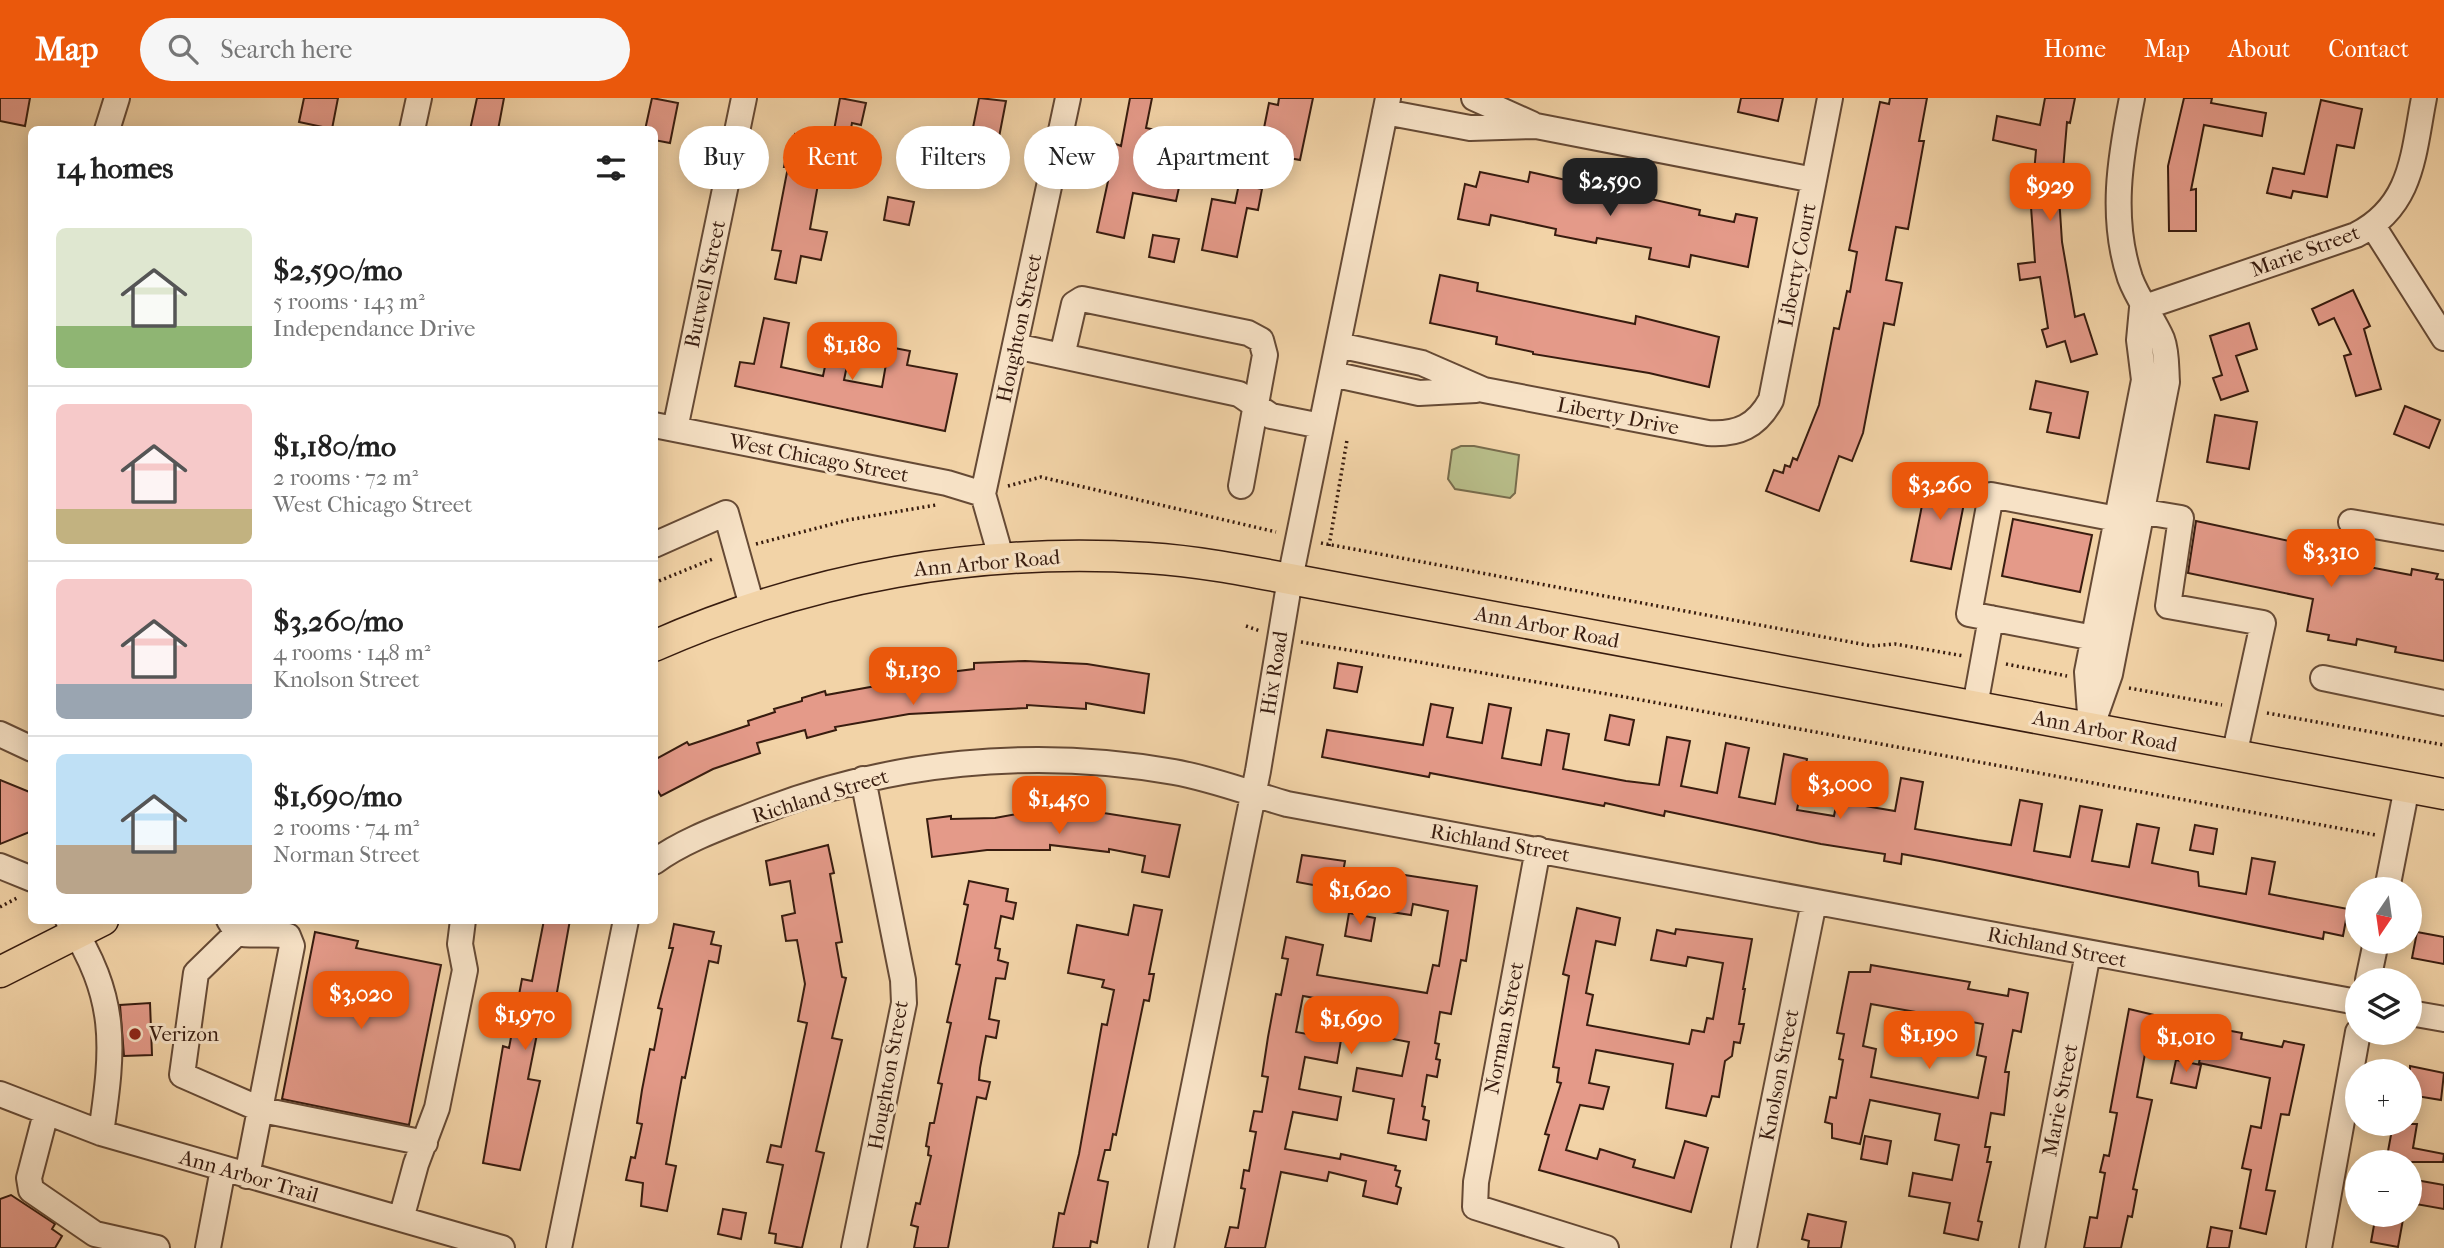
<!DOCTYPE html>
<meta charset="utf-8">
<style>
:root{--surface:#fff;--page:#f6f6f6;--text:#222;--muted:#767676;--line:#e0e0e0;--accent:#ea580c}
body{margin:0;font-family:"IM FELL French Canon",serif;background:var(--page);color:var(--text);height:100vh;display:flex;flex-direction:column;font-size:26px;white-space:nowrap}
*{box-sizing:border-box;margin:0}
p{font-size:23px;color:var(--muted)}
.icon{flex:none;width:38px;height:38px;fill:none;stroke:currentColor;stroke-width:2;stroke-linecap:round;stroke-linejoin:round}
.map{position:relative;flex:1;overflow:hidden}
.sheet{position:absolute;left:28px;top:28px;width:630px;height:798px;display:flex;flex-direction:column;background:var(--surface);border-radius:10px;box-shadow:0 4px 18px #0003}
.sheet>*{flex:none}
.hud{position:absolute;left:679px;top:28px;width:665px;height:63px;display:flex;gap:14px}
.needle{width:46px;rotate:193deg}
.tools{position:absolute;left:2345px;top:779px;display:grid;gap:14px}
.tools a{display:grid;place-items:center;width:77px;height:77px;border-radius:50%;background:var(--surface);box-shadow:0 4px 18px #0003;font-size:35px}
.price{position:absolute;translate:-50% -60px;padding:0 16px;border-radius:14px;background:var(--accent);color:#fff;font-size:23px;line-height:46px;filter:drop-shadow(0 2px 4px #0008)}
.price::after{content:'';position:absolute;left:50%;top:42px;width:21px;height:16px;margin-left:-10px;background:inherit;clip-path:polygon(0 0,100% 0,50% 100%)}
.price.on{background:#222;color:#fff}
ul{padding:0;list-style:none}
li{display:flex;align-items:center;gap:21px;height:175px;padding:0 28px}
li+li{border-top:2px solid var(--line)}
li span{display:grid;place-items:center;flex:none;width:196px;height:140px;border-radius:10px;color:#555}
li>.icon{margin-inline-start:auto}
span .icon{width:84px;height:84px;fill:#fffc;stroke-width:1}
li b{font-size:30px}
h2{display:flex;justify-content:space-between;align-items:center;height:84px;padding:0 28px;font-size:30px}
.chip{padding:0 24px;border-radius:32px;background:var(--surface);box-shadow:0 4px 18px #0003;font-size:24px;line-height:63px}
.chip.on{background:var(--accent);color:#fff}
header{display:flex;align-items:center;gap:42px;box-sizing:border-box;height:98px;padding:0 35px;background:var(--accent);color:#fff}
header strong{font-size:33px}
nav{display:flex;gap:38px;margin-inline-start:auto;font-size:24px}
.search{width:490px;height:63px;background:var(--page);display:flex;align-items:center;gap:18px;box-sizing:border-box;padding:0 24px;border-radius:38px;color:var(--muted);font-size:26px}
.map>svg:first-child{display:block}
</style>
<header>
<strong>Map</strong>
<div class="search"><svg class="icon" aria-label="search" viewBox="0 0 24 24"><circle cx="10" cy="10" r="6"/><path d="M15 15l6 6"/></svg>Search here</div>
<nav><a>Home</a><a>Map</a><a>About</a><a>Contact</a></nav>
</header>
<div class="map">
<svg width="2444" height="1150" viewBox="0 0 2444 1150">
<rect width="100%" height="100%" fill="#f2d3a7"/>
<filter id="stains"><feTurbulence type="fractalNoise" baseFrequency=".00286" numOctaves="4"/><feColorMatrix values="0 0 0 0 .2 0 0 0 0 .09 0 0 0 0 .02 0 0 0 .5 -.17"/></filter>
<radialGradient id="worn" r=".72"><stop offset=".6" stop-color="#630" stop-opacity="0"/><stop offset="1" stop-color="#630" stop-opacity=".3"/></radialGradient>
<path fill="#b8bd89" stroke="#786c4c" stroke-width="2" d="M1474,348l45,9 -4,38 -5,5 -55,-9 -7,-10 4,-29 9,-4z"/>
<path fill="#e49a89" stroke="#381c0f" stroke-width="2" fill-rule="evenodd" d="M0,0h30l-5,28 -25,-5z
M304,0h34l-6,31 -33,-7z
M477,0h27l-6,32h-28z
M652,0l26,5 -8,40 -16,-3v-10h-9z
M840,0l26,5 -5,22 -9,-2 -10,55 -22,-5 -10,56 17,3 -6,28 -20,-4 -5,27 -21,-4 6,-28 -9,-1 16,-83h-4l4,-22 5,1 2,-12 37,7z
M979,0l27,3 -12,62 -27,-6z
M1130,0h22l-6,30 25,5 -8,42 18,3 -5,23 -43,-8 -9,45 -27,-6 19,-88 5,2z
M1279,0h34l-13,62 -32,-6 5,-24 -9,-2 5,-25 9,2z
M1741,0h42l-5,23 -40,-9z
M1890,0h37l-8,43h5l-16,88 -12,-2 -10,53 16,3 -8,42 -10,-2 -21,110 -11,28 -13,-5 -20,55 -53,-20 8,-21 9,3 2,-8 5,2 3,-9 4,2 22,-55 15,-77 5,1 8,-38 3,1 7,-40 -8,-2 31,-148 9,2z
M2045,0h30l-5,25 -3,-1 -5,60 -4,-1 4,61 13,75 9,-3 13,40 -26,8 -6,-21 -18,6 -5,-17 6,-2 -8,-51 -20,3 -2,-16 17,-2 -4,-55 5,-57 -43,-10 4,-24 43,9z
M2184,0h28l-1,5 55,10 -4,23 -58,-11 -13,65 5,-1v42h-27l-1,-65z
M2321,2l41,9 -8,39 -17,-3 -10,52 -34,-6 -2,7 -24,-5 6,-25 31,6z
M1480,74l48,10 2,-10 170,38 -1,5 35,7 2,-8 21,4 -9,49 -57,-12 -2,12 -40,-8 2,-11 -54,-10 -1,5 -41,-8 1,-6 -65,-14 -2,10 -31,-6 7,-35 11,3z
M1239,86l23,5 -4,21 -11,-2 -10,49 -35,-7 10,-51 23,4z
M888,99l26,5 -5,23 -25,-5z
M1153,137l26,4 -5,23 -25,-5z
M1440,177l38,8 -1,8 158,33 1,-8 83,21 -10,50 -60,-14 -116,-19v-2l-37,-8 1,-7 -67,-14z
M2353,192l17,36 -6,3 17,60 -25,7 -12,-40 7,-2 -17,-36 -15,7 -7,-16z
M764,220l25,5 -8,44 42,9 9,-43 21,4 -9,43 38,7 7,-40 21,4 -3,14 50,9 -12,57 -210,-45 5,-24 14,2z
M2249,225l8,26 -21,7 12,35 -27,9 -8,-22 9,-3 -12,-39z
M2036,283l52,11 -9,46 -32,-6 4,-19 -21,-4z
M2405,308l35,14 -11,28 -35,-14z
M2215,317l42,7 -8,47 -42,-7z
M1928,377l40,8 -17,86 -40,-8z
M2013,421l79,16 -12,57 -78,-16z
M2196,423l107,23 -2,10 42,7 1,-4 26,5 -1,5 42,8 1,-6 26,5 -2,5 8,1v81l-49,-9 1,-5 -39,-8 -1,6 -28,-5 1,-5 -22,-4 6,-32 -125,-26z
M1025,563l62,3 62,10 -5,39 -58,-10v6l-59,-4v3l-118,6 -74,13 1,3 -29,8 -2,-8 -48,13 3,10 -47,16 -52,27 -7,-11v-25l33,-18 2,3 60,-20 -1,-4 27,-9 -1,-3 28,-8v-3l23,-7 1,4 83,-15 -1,-3 66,-8v-6z
M1338,565l24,4 -5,25 -23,-4z
M1431,606l22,4 -6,29 35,6 7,-39 22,4 -9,50 39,7 6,-35 22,4 -6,35 63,12 33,4 8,-48 23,4 -9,45 36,7 9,-50 23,5 -10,49 36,7 9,-50 23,5 -10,51 37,6 10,-51 22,4 -7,36 36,6 6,-33 22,4 -8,47 63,11 33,5 9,-45 22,4 -8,47 36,6 10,-51 22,4 -10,51 37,6 8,-43 22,4 -7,35 46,9 1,14 47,8 6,-36 23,4 -6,32 79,15 -5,27 -19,-4 -1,7 -383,-78 -38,-7 -1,10 -17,-3 1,-7 -64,-10 -156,-33 -1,5 -59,-13 -1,3 -174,-33 -1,4 -107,-20 5,-27 96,15z
M1610,617l24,5 -5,25 -24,-5z
M0,682l32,13v38l-32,13z
M1091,713l89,14 -11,52 -27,-5 3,-16 -36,-7v3l-59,-7v5h-63l-55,7 -5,-38 24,-3v3l44,-1 32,-6 64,2z
M2195,727l22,4 -4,25 -23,-4z
M828,747l6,28 -4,1 12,68 -6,1 6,34 4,1 -14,60 10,2 -26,111 8,2 -22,95 -27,-5 1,-9 -7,-1 14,-68 -16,-3 4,-17 10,2 26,-124 -9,-2 7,-37 -8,-44 -11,1 -4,-25 13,-3 -5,-32 -20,4 -4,-24z
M1302,757l43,6 -5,29 -43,-8z
M1398,776l79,12 -11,75 -5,-1 -10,54 -11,-2 -5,31 4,1 -3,15 4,1 -3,17 -10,-2 -5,31 3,1 -2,12 6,2 -3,19 -38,-7 6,-34 -41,-8 4,-23 45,8 7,-34 -37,-7 5,-26 -74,-13 -7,36 45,8 -4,23 -32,-6 -6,32 42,8 -4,23 -44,-8 -8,37 55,10 1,-5 55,12 -1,4 5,1 -4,15 5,2 -4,16 -34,-8 3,-15 -37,-9 -2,9 -46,-9 -16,76h-40l5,-21 8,1 7,-39 -4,-1 3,-18 5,1 7,-39 -6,-1 4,-20 8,1 6,-35 -6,-1 6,-39 8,-43 5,1 7,-36 -6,-1 4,-21 37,8 -6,30 110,18 6,-28 6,1 9,-55 -35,-7 -2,11 -40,-6 6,-29 20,1z
M969,783l39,8 -2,12 10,2 -3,16 -12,-3 -6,32 5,1 -2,11 10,3 -3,16 -9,-1 -7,41 10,2 -3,17 -10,-2 -6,32 -1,12 11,2 -4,17 -9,-2 -29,151h-34l4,-21 -7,-2 5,-22 4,1 11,-48 -3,-1 1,-8 -3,-1 4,-23h4l8,-39 -4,-1 13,-60 -4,-1 13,-57 -4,-1 12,-59 -4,-1z
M1134,807l28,5 -13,64h5l-5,27 -5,-1 -28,135 -3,-1 -3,16h-5l-7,30 10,2 -11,61 -6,-2 -1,7h-37l6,-35 5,1 15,-60 23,-130 5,1 7,-35 -12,-3 2,-7 -36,-7 9,-48 51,10z
M1577,810l43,10 -5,27 -19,-4 -10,52 7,2 -6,30 102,19 3,-14 12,2 3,-14 6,1 10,-56 -35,-6 -2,9 -35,-6 6,-30 18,4 1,-5 76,10 -9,50h2l-6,35h5l-4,19 -6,-1 -2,14 -7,5 -6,36 -7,-1 -6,20 -40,-8 7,-44 -77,-14 -7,33 20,4 -6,22 -23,-4 -14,45 31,9 3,-10 35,11 -2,7 41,11 11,-37 23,7 -17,64 -152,-42 10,-35 -4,-1 16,-51 -4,-1 2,-14 -6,-1 16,-91 -6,-2z
M1349,815l26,5 -4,23 -26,-5z
M544,822h26l-20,111 -12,-2 -10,50 12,2 -20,89 -37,-7 20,-117 6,2 13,-69 10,2z
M674,826l40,8 -3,12 10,2 -3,17 -9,-2 -24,117 -3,-1 -16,87 10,2 -9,45 -26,-5 2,-23 -17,-3 5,-23 4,1 7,-34 -5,-1 5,-33 8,-41 4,1 8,-41 -4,-1 15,-60h-4z
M315,834l43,9 -2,7 85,17 -32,160 -127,-26z
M2417,834l27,5v27l-32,-6z
M1871,867l99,17 -2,7 40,7 1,-7 19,4 -7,39 -8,-2 -8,42h4l-5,43 -13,-2 -6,34h5l-3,15h4l-13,59 4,1 -4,18 -34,-7 6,-30 -41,-7 4,-23 39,7 7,-35 -24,-5 5,-26 -70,-14 -10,44 -28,-6v-14l-7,-2 5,-25 6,1 7,-38 -4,-1 5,-25 -7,-1 12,-61h21zM1871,906l112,20 -6,31 9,2 -8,41 -107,-21 5,-28 -13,-3z
M150,905l2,52 -28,1 -4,-51z
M2129,911l42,10 -5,27 -19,-3 -10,54 15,3 -19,89 4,1 -5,27 -4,-1 -7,32h-37l6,-31 7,1 8,-45 -5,-1 4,-17 5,1 8,-43 -7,-1z
M2226,932l16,3 -1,6 41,8 2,-6 20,4 -15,70 -8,-1 -15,76 9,1 -9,43 -26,-6 11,-58 -9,-2 9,-42 10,2 9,-50 -71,-15 5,-27 4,-3 16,3z
M2176,962l25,5 -5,23 -25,-5z
M2410,968l34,7 -3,27 -31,-5z
M2393,1026h24l-4,24 31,6 -1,8h-57z
M1865,1038l26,5 -4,23 -26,-5z
M2410,1081l34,6v24l-34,-6z
M11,1097l44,29 -3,5 10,7 -7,12h-55v-49z
M723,1111l23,4 -5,26 -23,-5z
M1808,1116l38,8 -5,26h-33l1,-7 -7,-2z
M2376,1116h28l-6,33 -27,-5z
M2211,1129l21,4 -3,17h-22z"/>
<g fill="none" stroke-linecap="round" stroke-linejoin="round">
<defs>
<path id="minor" d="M1474,0l58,26
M1385,14l85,16 66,-2 278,54
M107,32l10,-32
M412,32l7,-32
M2373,128l71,112
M2142,210l214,-73c57,-29 57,-81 68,-137
M1338,247l84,18 62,27 224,43c30,2 49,-7 63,-33l59,-302
M1015,248l224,48 32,22 50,10
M1062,258l12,-52 8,-5 166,34 13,7 4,15 -24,131
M1332,276l87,19 57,-3
M654,327l293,58 36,11
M675,331l69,-331
M2127,411l54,9 -13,88 95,17 -29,133
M2351,424l93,16
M654,447l72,-32 26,93
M1001,459l-18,-63 85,-396
M2094,540l-125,-24 22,-119 126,24
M2323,580l121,25
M1975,608l16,-88
M2090,616l-3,-42 57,-292 -5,-40 3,-32
M2091,630l19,-54 57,-292c-1,-14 0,-30 -5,-43 -9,-21 -24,-39 -32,-61 -20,-60 -10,-120 2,-180
M0,636l32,15
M1538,751l-62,333 -1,25 131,41
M654,764c30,-22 68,-35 101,-48 132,-53 279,-67 419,-42 39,7 75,21 113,32l1070,198
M0,768l32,13
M2387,791l20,-102
M68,822c50,78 46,125 33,213
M229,822l8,13c18,4 33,-1 51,3l4,10 -45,230
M237,835l-41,40 -14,102 80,35 163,33
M2368,882l8,-38
M2410,915l34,6
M0,996l101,39 401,115
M46,1015l-17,65 2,12 64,44 62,14
M401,1121l15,-55 21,-56 28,-138 -5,-26 3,-24
M208,1150l15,-79
M559,1150l67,-328
M854,1150l50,-245 -1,-23 -40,-201
M1161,1150l97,-477 32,-192 98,-481
M1744,1150l70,-346
M2032,1150l56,-295
M2319,1150l39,-216"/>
<path id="major" d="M654,548c156,-69 324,-99 494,-88 48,3 95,12 142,21l1154,215
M0,874l103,-52"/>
</defs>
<use href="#minor" stroke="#664a35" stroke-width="28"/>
<use href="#major" stroke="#381c0f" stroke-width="33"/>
<path stroke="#381c0f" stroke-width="3.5" stroke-dasharray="2 3.5" stroke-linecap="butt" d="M1008,388l33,-9 235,55
M1321,445l551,103 23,-2 69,12
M756,446l92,-24 88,-15
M1329,448l18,-106
M654,485l61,-25
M1246,528l14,5
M1301,544l324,55 751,138
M2006,566l61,12
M2129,590l93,17
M2267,615l177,32
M0,809l17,-9"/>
<use href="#minor" stroke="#f7e2c6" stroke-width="24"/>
<use href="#major" stroke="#f2d3a7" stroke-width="30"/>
</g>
<circle fill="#8f2418" stroke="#f7e2c6" stroke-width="2.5" cx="135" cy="936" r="7"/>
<g text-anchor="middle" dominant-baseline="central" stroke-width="6" stroke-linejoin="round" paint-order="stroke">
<g font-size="21" fill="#381c0f" stroke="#f7e2c6">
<text transform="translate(2305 153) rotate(-20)">Marie Street</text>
<text transform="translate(1797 167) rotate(-79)">Liberty Court</text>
<text transform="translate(705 186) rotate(-78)">Butwell Street</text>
<text transform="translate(1019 230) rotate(-78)">Houghton Street</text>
<text transform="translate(1618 318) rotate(11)">Liberty Drive</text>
<text transform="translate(819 360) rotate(11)">West Chicago Street</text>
<text transform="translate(987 465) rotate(-5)">Ann Arbor Road</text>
<text transform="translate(1547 529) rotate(11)">Ann Arbor Road</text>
<text transform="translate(1274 575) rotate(-81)">Hix Road</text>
<text transform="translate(2105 633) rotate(11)">Ann Arbor Road</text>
<text transform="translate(820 698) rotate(-17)">Richland Street</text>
<text transform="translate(1500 745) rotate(10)">Richland Street</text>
<text transform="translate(2057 849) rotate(11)">Richland Street</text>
<text transform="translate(1504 930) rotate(-79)">Norman Street</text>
<text transform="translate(888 977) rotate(-80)">Houghton Street</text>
<text transform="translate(1779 977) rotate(-79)">Knolson Street</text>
<text transform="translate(2060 1002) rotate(-79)">Marie Street</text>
<text transform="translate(249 1078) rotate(16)">Ann Arbor Trail</text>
</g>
<g font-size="21" fill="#381c0f" stroke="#f7e2c6" text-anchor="start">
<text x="149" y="936">Verizon</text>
</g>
</g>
<rect width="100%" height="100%" filter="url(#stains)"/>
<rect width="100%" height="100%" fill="url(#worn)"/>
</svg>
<div class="tools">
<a><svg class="needle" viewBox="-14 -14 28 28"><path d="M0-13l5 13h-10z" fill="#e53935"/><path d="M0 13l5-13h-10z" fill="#767676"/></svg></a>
<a><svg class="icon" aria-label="layers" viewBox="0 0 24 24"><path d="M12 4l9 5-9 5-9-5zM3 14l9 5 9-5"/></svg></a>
<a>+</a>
<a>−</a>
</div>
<b class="price on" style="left:1610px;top:120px">$2,590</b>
<b class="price" style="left:2050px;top:125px">$929</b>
<b class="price" style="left:852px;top:284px">$1,180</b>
<b class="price" style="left:1940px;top:424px">$3,260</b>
<b class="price" style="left:2331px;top:491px">$3,310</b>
<b class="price" style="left:913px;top:609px">$1,130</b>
<b class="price" style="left:1840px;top:723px">$3,000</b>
<b class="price" style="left:1059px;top:738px">$1,450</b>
<b class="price" style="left:1360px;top:829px">$1,620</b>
<b class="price" style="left:361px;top:933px">$3,020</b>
<b class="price" style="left:525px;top:954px">$1,970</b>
<b class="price" style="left:1351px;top:958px">$1,690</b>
<b class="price" style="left:1929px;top:973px">$1,190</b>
<b class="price" style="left:2186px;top:976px">$1,010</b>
<div class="hud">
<a class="chip">Buy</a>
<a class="chip on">Rent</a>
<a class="chip">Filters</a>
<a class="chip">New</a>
<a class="chip">Apartment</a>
</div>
<section class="sheet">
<h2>14 homes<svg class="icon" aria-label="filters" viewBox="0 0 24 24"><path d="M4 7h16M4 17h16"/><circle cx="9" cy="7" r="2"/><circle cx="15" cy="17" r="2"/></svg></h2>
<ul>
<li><span style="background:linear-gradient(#dfe7d0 70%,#8fb573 0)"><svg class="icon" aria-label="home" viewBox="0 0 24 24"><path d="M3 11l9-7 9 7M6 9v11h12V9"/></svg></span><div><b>$2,590/mo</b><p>5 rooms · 143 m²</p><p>Independance Drive</p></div></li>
<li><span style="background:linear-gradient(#f6c9c9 75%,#c2b280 0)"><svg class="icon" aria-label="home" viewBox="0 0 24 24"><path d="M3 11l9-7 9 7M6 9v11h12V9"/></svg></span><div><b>$1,180/mo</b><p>2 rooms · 72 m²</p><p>West Chicago Street</p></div></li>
<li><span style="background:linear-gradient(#f6c9c9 75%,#9aa5b1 0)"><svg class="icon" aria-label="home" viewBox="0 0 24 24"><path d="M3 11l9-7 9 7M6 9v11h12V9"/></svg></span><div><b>$3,260/mo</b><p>4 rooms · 148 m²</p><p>Knolson Street</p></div></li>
<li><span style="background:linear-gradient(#bfe0f5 65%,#b9a48a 0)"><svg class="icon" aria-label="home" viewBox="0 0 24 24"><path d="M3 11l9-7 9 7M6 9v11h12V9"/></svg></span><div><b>$1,690/mo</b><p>2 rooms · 74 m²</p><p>Norman Street</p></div></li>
</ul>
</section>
</div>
